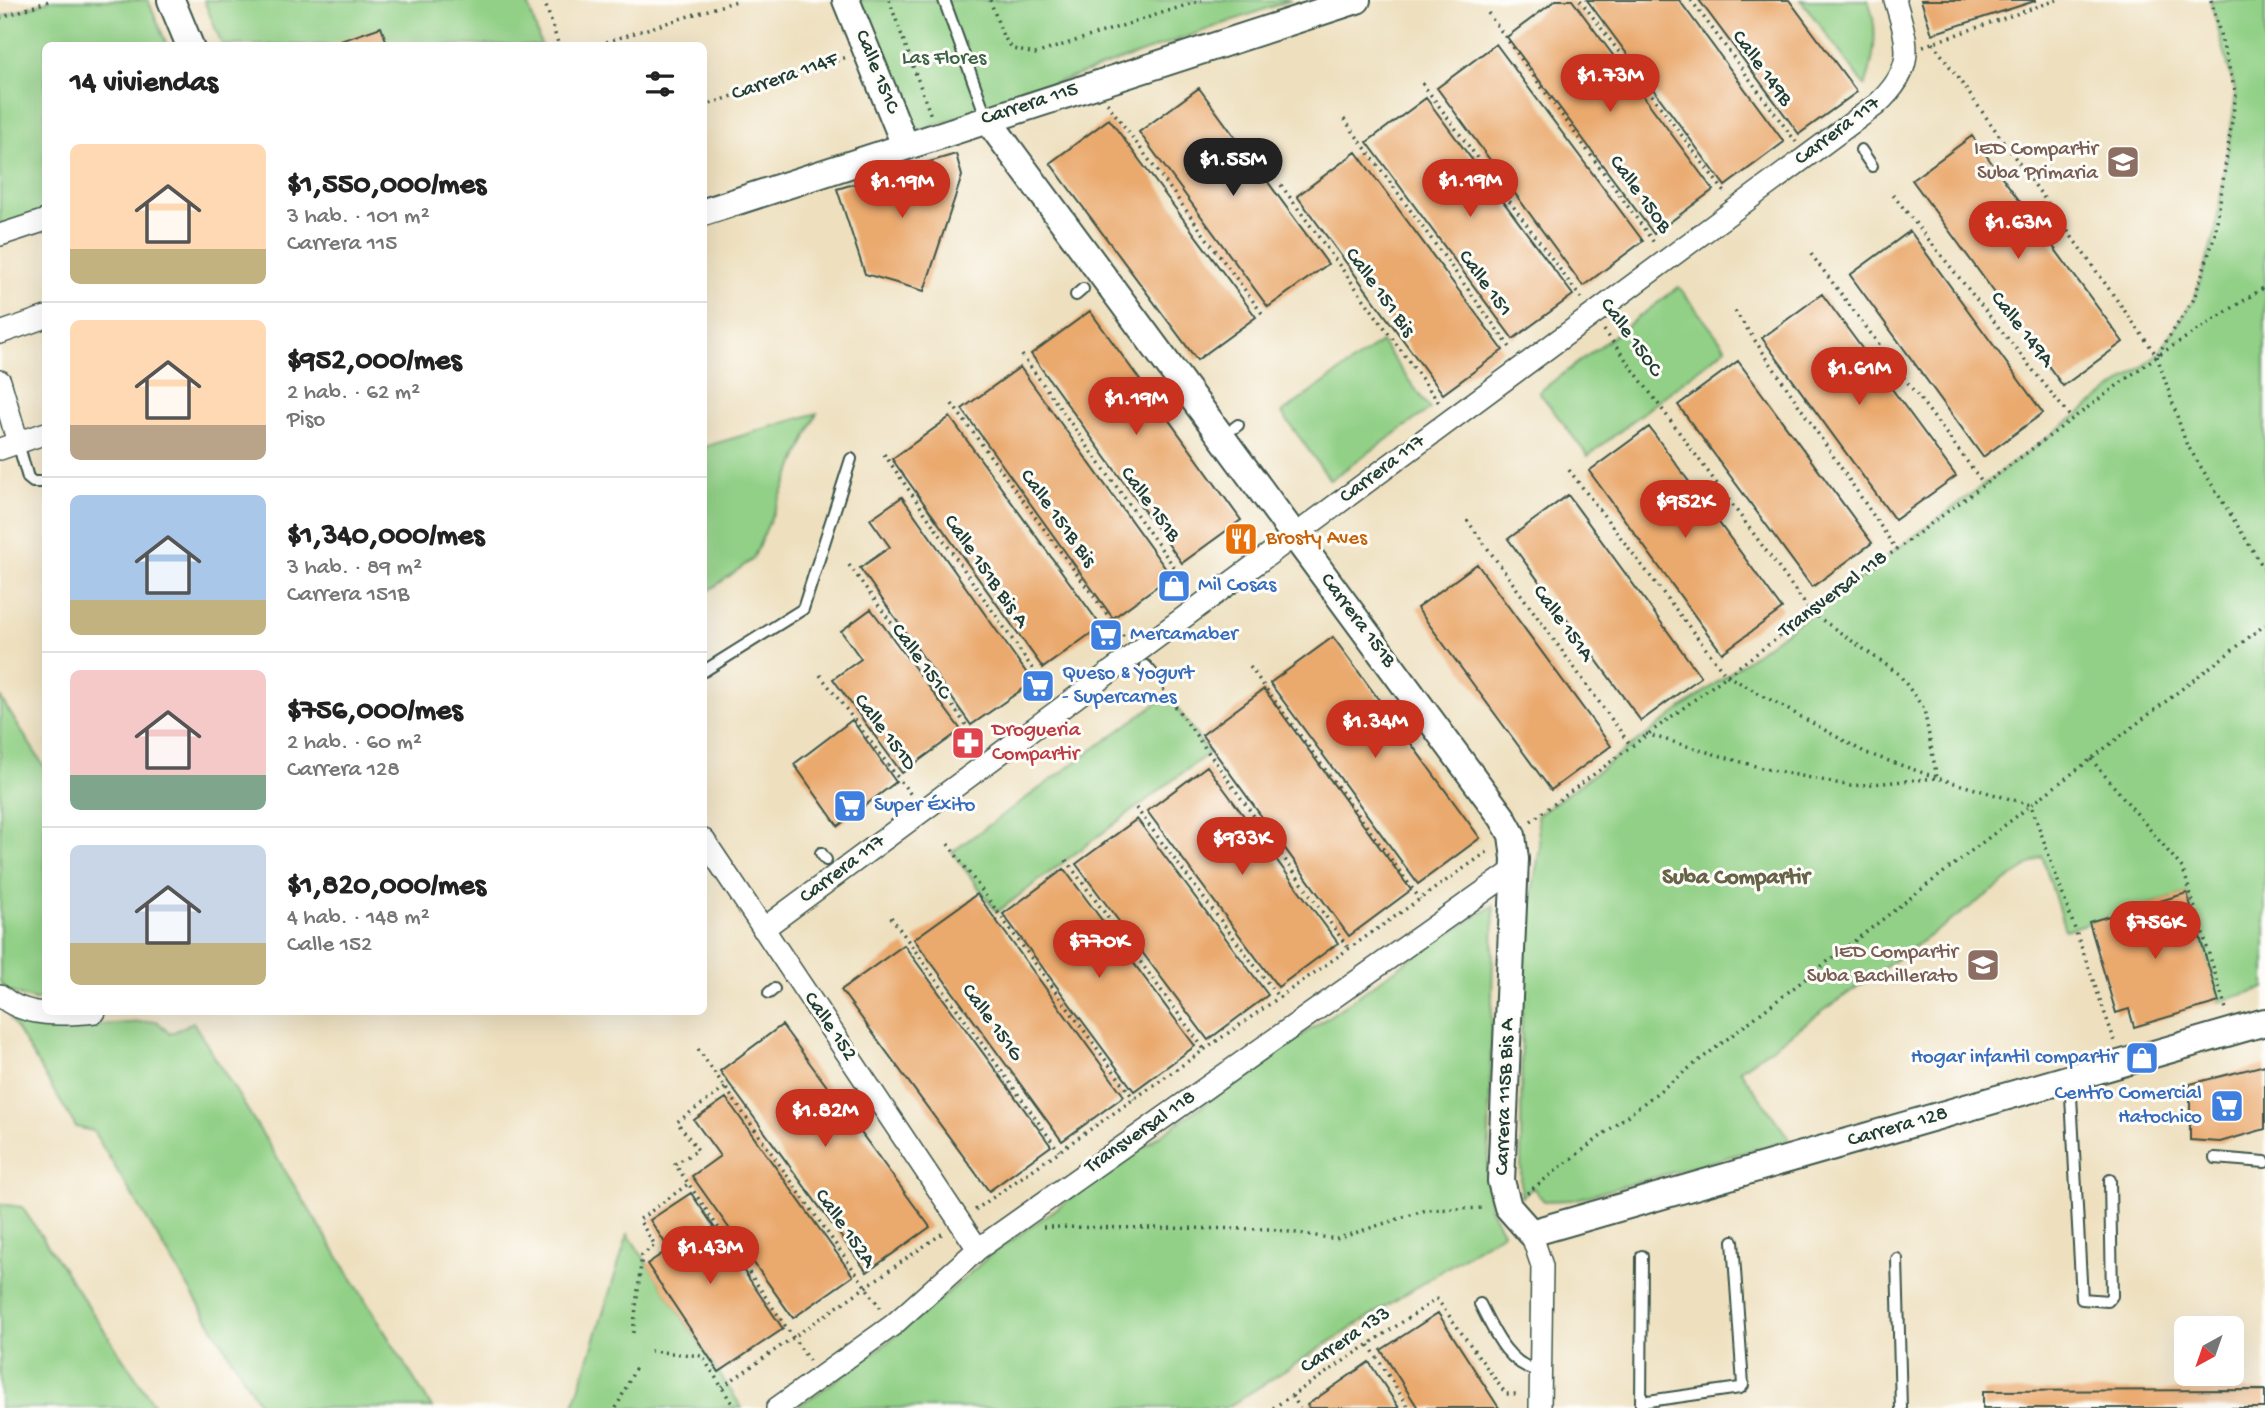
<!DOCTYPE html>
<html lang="es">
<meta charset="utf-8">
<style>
:root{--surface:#fff;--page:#f2f2f2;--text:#222;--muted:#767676;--line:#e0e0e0;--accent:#c8321e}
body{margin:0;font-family:"Gochi Hand",sans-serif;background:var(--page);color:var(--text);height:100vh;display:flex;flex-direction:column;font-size:26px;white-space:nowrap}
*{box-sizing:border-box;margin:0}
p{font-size:23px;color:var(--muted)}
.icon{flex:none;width:38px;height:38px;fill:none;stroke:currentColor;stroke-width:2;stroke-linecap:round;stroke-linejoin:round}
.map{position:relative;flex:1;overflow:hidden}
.panel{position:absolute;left:42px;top:42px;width:665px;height:973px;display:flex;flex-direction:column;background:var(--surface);border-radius:10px;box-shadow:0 7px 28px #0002}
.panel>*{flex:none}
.needle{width:46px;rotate:220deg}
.fabs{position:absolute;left:2174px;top:1316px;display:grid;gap:14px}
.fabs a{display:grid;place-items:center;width:70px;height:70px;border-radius:10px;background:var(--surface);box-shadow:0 7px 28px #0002;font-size:35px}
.price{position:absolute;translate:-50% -60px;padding:0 16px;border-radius:24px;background:var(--accent);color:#fff;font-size:23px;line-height:46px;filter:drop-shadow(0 2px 4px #0008)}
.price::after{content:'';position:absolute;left:50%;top:42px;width:21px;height:16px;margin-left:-10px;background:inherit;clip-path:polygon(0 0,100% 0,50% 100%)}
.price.active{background:#222;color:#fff}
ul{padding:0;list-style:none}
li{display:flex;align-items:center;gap:21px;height:175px;padding:0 28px}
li+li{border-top:2px solid var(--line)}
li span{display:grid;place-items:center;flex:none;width:196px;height:140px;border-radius:10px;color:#555}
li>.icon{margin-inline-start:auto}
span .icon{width:84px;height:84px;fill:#fffc;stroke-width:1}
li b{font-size:30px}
h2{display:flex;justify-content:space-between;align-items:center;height:84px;padding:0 28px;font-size:30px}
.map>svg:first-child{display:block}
</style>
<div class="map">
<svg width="2265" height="1408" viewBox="0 0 2265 1408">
<rect width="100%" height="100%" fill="#fdfcf7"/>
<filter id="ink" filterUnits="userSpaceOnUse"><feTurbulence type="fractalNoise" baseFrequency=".0143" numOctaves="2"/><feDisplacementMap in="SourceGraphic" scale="14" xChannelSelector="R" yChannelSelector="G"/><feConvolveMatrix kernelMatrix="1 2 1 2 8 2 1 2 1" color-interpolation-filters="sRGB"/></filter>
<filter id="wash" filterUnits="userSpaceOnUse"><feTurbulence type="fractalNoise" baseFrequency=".00686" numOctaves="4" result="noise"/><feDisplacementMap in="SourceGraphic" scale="28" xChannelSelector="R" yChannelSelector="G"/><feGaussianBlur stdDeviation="1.57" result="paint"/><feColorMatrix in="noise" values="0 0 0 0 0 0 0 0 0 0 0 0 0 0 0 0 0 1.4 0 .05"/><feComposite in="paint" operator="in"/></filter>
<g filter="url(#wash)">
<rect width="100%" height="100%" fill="#eee0bf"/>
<path fill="#91d086" stroke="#58865d" stroke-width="2" d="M51,0h97l19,45 -121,1 -1,174 -45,15v-218z
M204,0h323l14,45h-319z
M857,0h434l-380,134z
M1801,0h67c11,28 7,58 -3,86z
M2210,0h55v988l-46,14 -32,-109 -122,37 -23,-74 -302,214 50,70 -217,60 -29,1 -11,-13 -12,9 1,-250 18,-99 -3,-32 620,-460 37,-57 21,-64 21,-141z
M1679,287l47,61 -138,108 -49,-64z
M1381,342l49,67 -100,71 -48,-67z
M817,413l-64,146 -49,35v-147z
M1168,695l41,58 -212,159 -45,-60z
M0,697l45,71v232h-11l-28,-9 -6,-10z
M1494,905l-6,279 2,24 13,24 -277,176h-431c70,-45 133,-96 194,-152l437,-308z
M10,1018l50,10 97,-7 13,13 23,-12 239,386h-170l-169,-277 -17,-4z
M0,1204l22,3 134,201h-156z
M628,1234l114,174h-169z"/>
<g id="blocks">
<path fill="#eaa96d" d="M1556,0h16l141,190 -59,44 -147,-197z
M1587,0h92l105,142 -59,44z
M1699,0h90l68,92 -58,42z
M1921,0h114v1l-103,33z
M381,27l7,19h-59v-1z
M1496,44l147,197 -60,45 -146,-198z
M1199,88l129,176 -60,43 -129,-175z
M1426,98l147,197 -60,44 -146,-197z
M1109,119l147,198 -59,43 -147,-197z
M1972,136l151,206 -60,44 -151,-206z
M1356,152l147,198 -60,44 -146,-198z
M956,154l6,22 -38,115 -59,-17 -28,-85z
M1910,231l133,182 -60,44 -133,-182z
M1822,294l134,182 -61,44 -133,-182z
M1090,311l151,209 -59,43 -151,-209z
M1738,361l134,182 -60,44 -134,-182z
M1020,367l151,209 -58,42 -151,-209z
M950,417l151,209 -58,42 -151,-209z
M1649,427l133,182 -60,44 -133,-182z
M1568,495l133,182 -60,44 -133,-182z
M902,497l131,185 -62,43 -111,-157 30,-21 -20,-28z
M1477,564l134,182 -60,44 -134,-182z
M871,609l90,121 -59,43 -69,-94 28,-20 -20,-28z
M1333,637l147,201 -62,46 -148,-201z
M1264,689l147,201 -62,46 -147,-201z
M852,720l44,62 -58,44 -44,-62z
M1207,766l131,177 -60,44 -131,-176z
M1137,819l131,176 -60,45 -132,-176z
M1064,869l131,177 -61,45 -131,-177z
M2187,893l32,109 -85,25 -5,-18 -13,4 -27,-91z
M977,894l147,202 -62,45 -148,-202z
M904,945l147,201 -62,45 -148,-201z
M782,1025l148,202 -63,45 -147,-201z
M2265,1065v64l-45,13 -30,-2v-56z
M726,1098l127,178 -60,42 -101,-142 28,-20 -26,-36z
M691,1193l92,136 -64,43 -72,-108 22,-15 -19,-29z
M1438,1313l61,95h-81l-37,-58z
M1369,1362l30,46h-90l-2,-3z
M2265,1390v18h-282v-17z"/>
</g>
</g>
<g filter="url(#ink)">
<use href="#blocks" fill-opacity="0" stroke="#3e5549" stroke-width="2"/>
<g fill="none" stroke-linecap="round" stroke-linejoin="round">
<defs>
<path id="service" d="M944,0l43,119
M1861,150l11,16
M1076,295l7,-6
M1234,428l4,-3
M18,443l10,35 5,4h13
M1146,666l6,7
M704,671l99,-62 48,-150
M821,853l5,7
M769,993l5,-4
M2070,1078l12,221 26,2 4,-5 -2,-116
M2215,1158l50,4
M1897,1259l4,149
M1480,1304c13,25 27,61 59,67
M1641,1402l99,-14 3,-3 -10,-144
M1641,1408l1,-152"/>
<path id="minor" d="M0,235l46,-15
M0,333l46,-16
M0,381l18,62
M0,449l46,-16
M704,840l274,409
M763,929l1113,-824c40,-36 33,-59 19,-105
M0,995c23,23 66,20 95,17
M1531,1233l11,33 -2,142
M777,1408l116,-83 85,-76 536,-379"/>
<path id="tertiary" d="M171,0l19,46
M846,0l59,145
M987,119l515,698 10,18 3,24 -14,322 7,26 23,26 734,-211
M704,212l653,-212"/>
</defs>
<use href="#service" stroke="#3e5549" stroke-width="14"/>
<use href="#minor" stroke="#3e5549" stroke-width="24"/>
<use href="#tertiary" stroke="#3e5549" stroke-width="30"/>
<path stroke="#3e5549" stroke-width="3.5" stroke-dasharray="2 5" stroke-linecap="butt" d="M544,0l15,46
M889,0l42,116
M990,0l13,36 10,13 22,5 167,-54
M1580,0l146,194
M1691,0l105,142
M1488,13l167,231
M0,18l52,-18
M1933,43l224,313 29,87 79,127
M593,46l147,-46
M1923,46l134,-46
M1422,83l159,215
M1107,103l157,213
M704,106l143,-49
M1344,119l168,231
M1281,185l159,219
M1893,195l179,224
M1811,254l173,230
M1735,311l161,238
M1604,330l207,282 88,62 25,35 13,69
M2158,354l36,-55 21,-64 21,-141 -25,-94
M1022,355l168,234
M952,404l173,235
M884,454l166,240
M1569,470l157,205 140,78 69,24
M1467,520l164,226
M849,565l131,179
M1250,667l170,232
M820,675l92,121
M1163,689l186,260
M1646,734l116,34 89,18 86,-8 94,27 84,237
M2091,759l92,110 43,140
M1136,808l143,190
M1531,821l626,-465 108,-69
M948,844l186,255
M1066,860l138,189
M891,917l168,234
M698,1049l184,261
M725,1088l-48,34 21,28 -23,14 135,198
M1527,1193l738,-568
M975,1210l515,-360
M1043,1227l227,2 66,10 90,-29 59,-2
M633,1333l9,-78 13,-10 -16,-25 49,-36
M1369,1345l40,63
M650,1351l52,5 33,52
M722,1387l221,-154
M1292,1396l8,12
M616,1408l21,-43
M1273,1408l164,-109 69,95h14"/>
<use href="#service" stroke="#fff" stroke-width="10"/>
<use href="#minor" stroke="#fff" stroke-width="21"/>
<use href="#tertiary" stroke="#fff" stroke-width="26"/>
</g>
</g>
<defs>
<symbol id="school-square" viewBox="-11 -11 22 22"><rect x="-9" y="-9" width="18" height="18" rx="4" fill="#8d6e63" stroke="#fdfcf7"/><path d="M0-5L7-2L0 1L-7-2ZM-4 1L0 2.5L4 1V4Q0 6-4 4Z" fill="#fff"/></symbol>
<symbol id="restaurant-square" viewBox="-11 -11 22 22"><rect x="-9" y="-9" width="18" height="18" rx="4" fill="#e8710a" stroke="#fdfcf7"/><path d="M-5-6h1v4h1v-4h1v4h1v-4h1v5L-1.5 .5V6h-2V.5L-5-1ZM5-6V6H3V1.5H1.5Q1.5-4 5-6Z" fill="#fff"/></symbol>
<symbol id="shop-square" viewBox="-11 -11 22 22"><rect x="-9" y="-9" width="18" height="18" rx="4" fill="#3f7fe0" stroke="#fdfcf7"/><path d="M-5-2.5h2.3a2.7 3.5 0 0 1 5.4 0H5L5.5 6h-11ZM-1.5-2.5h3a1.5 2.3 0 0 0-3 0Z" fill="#fff"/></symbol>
<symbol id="supermarket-square" viewBox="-11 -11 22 22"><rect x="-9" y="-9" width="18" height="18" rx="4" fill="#3f7fe0" stroke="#fdfcf7"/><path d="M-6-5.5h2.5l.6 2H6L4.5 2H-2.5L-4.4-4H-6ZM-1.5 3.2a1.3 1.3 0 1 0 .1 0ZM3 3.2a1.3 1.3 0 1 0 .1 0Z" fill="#fff"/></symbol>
<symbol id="pharmacy-square" viewBox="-11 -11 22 22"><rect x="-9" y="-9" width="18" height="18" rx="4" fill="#e0444e" stroke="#fdfcf7"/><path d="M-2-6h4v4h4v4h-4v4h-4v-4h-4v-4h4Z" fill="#fff"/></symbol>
</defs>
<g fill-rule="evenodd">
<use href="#school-square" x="2104" y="143" width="38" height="38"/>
<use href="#restaurant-square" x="1222" y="520" width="38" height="38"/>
<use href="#shop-square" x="1155" y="567" width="38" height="38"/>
<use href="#supermarket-square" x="1087" y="616" width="38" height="38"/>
<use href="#supermarket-square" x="1019" y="667" width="38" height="38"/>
<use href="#pharmacy-square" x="949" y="724" width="38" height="38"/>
<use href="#supermarket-square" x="831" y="787" width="38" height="38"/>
<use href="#school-square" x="1964" y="946" width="38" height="38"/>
<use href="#shop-square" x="2123" y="1039" width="38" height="38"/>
<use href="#supermarket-square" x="2208" y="1087" width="38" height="38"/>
</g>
<g text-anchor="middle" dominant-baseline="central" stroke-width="6" stroke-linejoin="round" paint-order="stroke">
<g font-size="21" fill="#3c6248" stroke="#fdfcf7">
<text x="944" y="59">Las Flores</text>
</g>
<g font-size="21" fill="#1f3d34" stroke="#fdfcf7">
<text transform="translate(1761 69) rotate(54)">Calle 149B</text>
<text transform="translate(876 72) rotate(68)">Calle 151C</text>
<text transform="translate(785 78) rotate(-19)">Carrera 114F</text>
<text transform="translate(1030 105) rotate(-18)">Carrera 115</text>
<text transform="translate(1838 132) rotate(-37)">Carrera 117</text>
<text transform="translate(1639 195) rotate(54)">Calle 150B</text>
<text transform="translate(1484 284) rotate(54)">Calle 151</text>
<text transform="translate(1379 293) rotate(54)">Calle 151 Bis</text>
<text transform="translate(2021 330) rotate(52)">Calle 149A</text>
<text transform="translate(1630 338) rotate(54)">Calle 150C</text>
<text transform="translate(1383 470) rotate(-37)">Carrera 117</text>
<text transform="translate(1149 505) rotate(54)">Calle 151B</text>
<text transform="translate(1057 519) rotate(54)">Calle 151B Bis</text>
<text transform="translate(985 572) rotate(55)">Calle 151B Bis A</text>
<text transform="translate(1834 595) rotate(-37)">Transversal 118</text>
<text transform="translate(1357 621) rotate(53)">Carrera 151B</text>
<text transform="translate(1562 624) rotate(54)">Calle 151A</text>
<text transform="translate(920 662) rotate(54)">Calle 151C</text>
<text transform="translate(884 733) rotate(53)">Calle 151D</text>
<text transform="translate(843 870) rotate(-37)">Carrera 117</text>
<text transform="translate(991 1023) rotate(54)">Calle 151G</text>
<text transform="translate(829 1027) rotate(56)">Calle 152</text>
<text transform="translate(1506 1097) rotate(-88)">Carrera 115B Bis A</text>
<text transform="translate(1898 1128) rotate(-16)">Carrera 128</text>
<text transform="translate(1141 1133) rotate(-35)">Transversal 118</text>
<text transform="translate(844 1229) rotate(55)">Calle 152A</text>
<text transform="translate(1346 1341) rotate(-34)">Carrera 133</text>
</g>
<g font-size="21" fill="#785e54" stroke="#fdfcf7" text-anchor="end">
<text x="2098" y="150">IED Compartir<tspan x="2098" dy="24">Suba Primaria</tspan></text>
<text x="1958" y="953">IED Compartir<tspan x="1958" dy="24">Suba Bachillerato</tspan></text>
</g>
<g font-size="21" fill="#c56008" stroke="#fdfcf7" text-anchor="start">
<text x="1266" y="539">Brosty Aves</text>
</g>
<g font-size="21" fill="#366cbe" stroke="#fdfcf7" text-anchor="start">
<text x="1198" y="586">Mil Cosas</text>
<text x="1130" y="635">Mercamaber</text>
<text x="1062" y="674">Queso &amp; Yogurt<tspan x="1062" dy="24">- Supercarnes</tspan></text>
<text x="874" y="806">Super Éxito</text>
<text x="2118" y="1058" text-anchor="end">Hogar infantil compartir</text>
<text x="2202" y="1094" text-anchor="end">Centro Comercial<tspan x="2202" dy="24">Hatochico</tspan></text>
</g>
<g font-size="21" fill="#be3a42" stroke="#fdfcf7" text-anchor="start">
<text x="992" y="731">Drogueria<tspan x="992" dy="24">Compartir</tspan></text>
</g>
<g font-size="23" font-weight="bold" fill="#666348" stroke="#fdfcf7">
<text x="1736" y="878">Suba Compartir</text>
</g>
</g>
</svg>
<div class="fabs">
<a><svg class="needle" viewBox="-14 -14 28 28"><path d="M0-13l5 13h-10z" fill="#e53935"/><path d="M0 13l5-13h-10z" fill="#767676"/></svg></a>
</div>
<b class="price" style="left:1610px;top:114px">$1.73M</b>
<b class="price active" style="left:1233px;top:198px">$1.55M</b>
<b class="price" style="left:1470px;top:219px">$1.19M</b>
<b class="price" style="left:902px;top:220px">$1.19M</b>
<b class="price" style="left:2018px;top:261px">$1.63M</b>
<b class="price" style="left:1859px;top:407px">$1.61M</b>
<b class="price" style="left:1136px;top:437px">$1.19M</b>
<b class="price" style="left:1685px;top:540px">$952K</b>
<b class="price" style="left:1375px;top:760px">$1.34M</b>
<b class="price" style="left:1242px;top:877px">$933K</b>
<b class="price" style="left:2155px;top:961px">$756K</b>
<b class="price" style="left:1099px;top:980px">$770K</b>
<b class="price" style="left:825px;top:1149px">$1.82M</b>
<b class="price" style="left:710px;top:1286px">$1.43M</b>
<section class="panel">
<h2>14 viviendas<svg class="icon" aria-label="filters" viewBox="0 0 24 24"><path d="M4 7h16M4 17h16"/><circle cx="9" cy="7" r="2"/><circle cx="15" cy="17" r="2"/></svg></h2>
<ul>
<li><span style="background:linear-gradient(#ffd9b3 75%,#c2b280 0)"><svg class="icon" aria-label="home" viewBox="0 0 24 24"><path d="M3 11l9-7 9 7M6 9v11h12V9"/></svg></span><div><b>$1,550,000/mes</b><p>3 hab. · 101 m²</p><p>Carrera 115</p></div></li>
<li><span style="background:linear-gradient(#ffd9b3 75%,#b9a48a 0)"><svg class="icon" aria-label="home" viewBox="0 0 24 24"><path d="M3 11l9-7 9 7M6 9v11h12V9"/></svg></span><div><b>$952,000/mes</b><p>2 hab. · 62 m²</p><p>Piso</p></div></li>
<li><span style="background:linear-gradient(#a9c7e8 75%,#c2b280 0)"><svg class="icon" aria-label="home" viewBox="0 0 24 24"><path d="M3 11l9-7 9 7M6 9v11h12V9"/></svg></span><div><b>$1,340,000/mes</b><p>3 hab. · 89 m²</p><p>Carrera 151B</p></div></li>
<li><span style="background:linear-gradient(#f6c9c9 75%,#7fa58c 0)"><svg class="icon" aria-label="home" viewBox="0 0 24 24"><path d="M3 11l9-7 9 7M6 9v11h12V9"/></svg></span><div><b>$756,000/mes</b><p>2 hab. · 60 m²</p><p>Carrera 128</p></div></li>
<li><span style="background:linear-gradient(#c9d6e8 70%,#c2b280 0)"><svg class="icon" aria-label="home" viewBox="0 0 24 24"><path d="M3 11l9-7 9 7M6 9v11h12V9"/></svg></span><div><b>$1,820,000/mes</b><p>4 hab. · 148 m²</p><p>Calle 152</p></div></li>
</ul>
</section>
</div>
